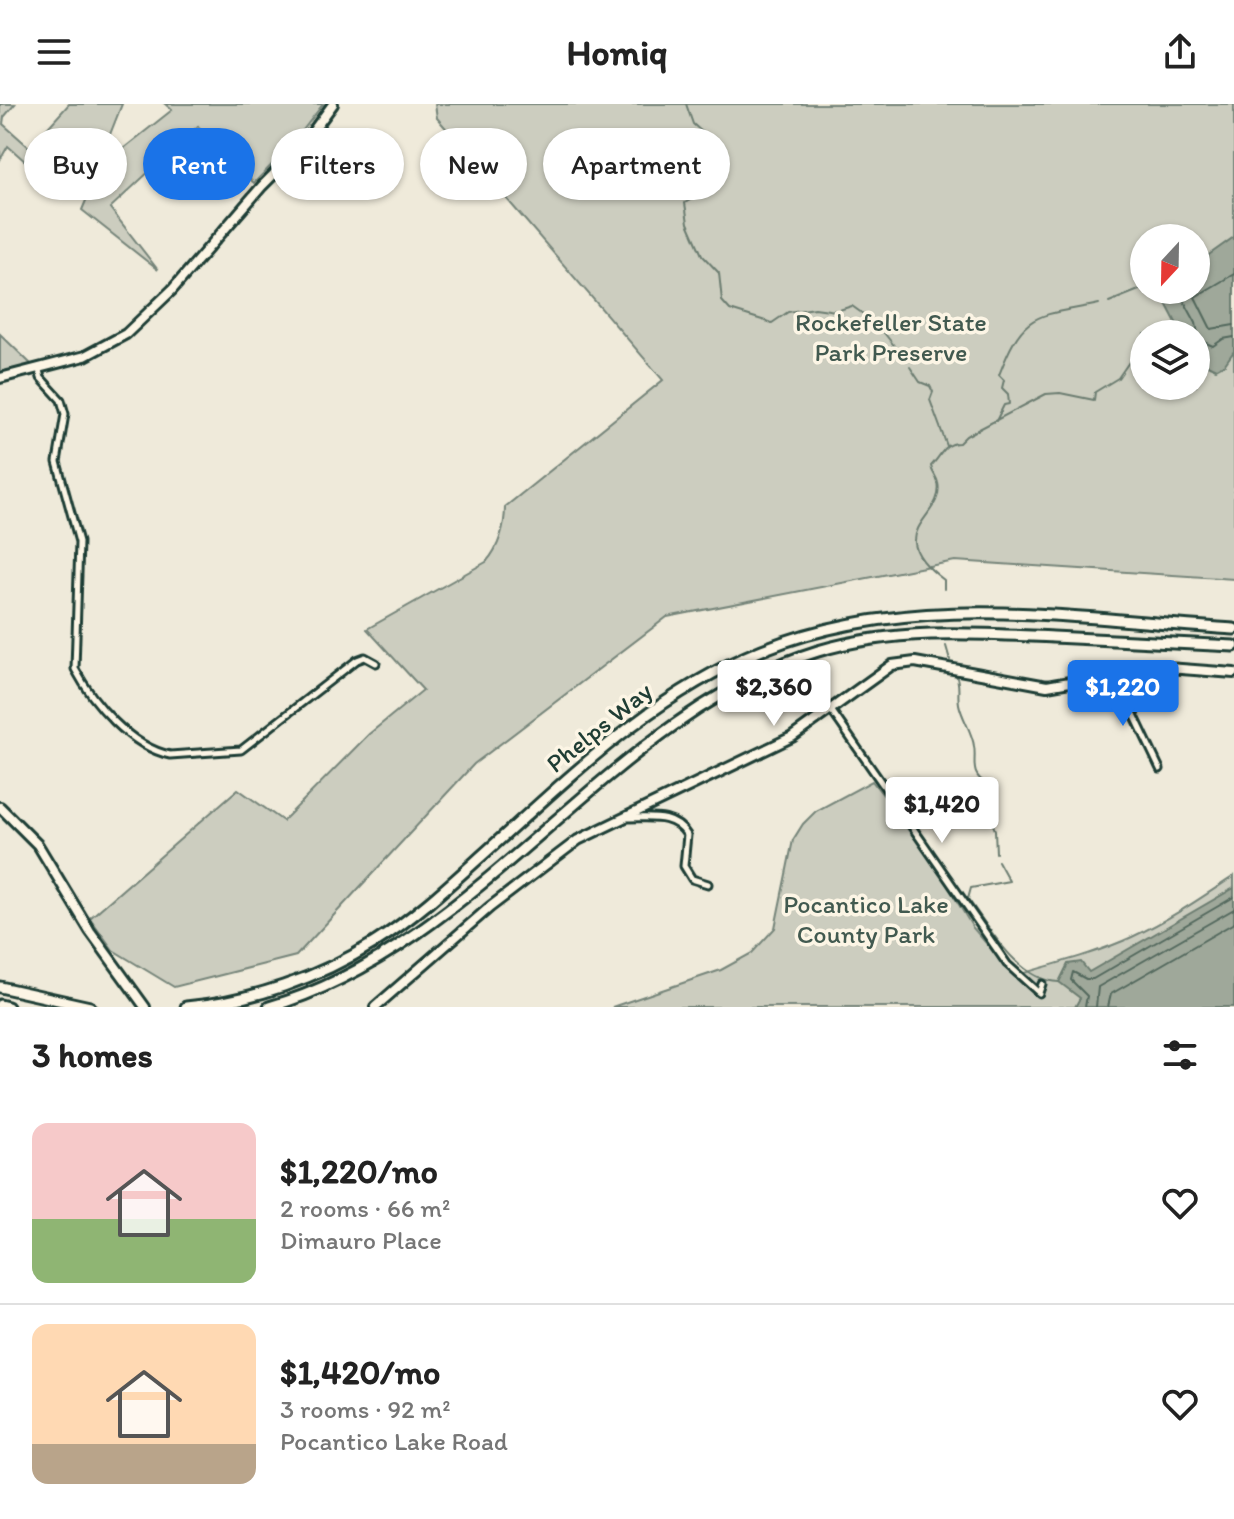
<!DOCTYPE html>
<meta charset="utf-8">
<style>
:root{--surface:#fff;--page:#f6f6f6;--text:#222;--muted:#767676;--line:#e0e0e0;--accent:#1a73e8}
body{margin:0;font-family:Itim,sans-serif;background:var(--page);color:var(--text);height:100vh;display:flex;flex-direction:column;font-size:30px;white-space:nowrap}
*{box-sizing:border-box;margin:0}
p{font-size:26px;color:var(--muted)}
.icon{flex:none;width:44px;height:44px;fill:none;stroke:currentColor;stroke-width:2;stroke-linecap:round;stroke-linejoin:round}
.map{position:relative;height:903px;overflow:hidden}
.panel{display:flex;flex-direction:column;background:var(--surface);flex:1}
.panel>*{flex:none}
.banner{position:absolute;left:24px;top:24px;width:800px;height:72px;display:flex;gap:16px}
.needle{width:52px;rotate:202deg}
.buttons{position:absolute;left:1130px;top:120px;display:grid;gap:16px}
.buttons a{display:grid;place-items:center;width:80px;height:80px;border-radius:50%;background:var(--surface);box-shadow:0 2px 6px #0004;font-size:40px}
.price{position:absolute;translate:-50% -68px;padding:0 18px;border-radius:8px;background:#fff;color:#222;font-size:26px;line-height:52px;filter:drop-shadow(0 2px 4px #0008)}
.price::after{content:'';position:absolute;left:50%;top:48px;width:24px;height:18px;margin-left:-12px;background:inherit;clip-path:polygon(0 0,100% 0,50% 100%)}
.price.selected{background:var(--accent);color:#fff}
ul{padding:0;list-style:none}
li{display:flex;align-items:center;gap:24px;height:200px;padding:0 32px}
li+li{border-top:2px solid var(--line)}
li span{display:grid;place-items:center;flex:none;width:224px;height:160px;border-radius:16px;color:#555}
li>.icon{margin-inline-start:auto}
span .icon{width:96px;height:96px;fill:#fffc;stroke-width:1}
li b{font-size:34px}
h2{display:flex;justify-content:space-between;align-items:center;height:96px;padding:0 32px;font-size:34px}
.chip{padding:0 28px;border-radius:36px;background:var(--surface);box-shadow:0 2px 6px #0004;font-size:28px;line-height:72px}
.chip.selected{background:var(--accent);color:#fff}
header{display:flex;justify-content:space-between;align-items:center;height:104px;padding:0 32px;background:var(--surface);font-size:36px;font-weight:800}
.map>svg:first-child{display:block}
</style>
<header><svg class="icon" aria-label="menu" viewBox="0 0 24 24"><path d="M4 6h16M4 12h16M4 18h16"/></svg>Homiq<svg class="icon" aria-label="share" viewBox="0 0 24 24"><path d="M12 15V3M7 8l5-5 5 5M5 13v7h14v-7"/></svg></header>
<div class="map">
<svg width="1234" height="903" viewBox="0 0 1234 903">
<rect width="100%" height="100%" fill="#efeada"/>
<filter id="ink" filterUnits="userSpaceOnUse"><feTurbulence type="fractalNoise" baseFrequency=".0125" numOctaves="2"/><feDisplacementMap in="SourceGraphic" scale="16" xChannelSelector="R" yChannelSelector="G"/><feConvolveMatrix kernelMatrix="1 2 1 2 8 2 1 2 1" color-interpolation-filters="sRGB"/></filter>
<g filter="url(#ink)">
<path fill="#cccdbf" stroke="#76857a" stroke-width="2" fill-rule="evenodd" d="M0,0h15l-11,13 -1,7 35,31 -5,-11 36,-40h53l-17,43 -50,18 -11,13 -36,-32 -8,14z
M165,0h158l-30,39 -39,40 -38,-33 -18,-24 -88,82 48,62 -76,-60 18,-43 72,-57z
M435,0h799v475l-279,-18 -288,56 -193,147 -178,192 -122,31 -61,-37 -23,-32 148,-129 45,32 86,-87 54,-44 -56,-61 119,-67c13,-14 19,-36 19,-55l158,-127 -226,-262zM1144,134h52v52h-52zM1144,230h52v52h-52z
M0,230l33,32 -33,7z
M872,677l53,67 48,80 41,48c39,-12 81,-22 118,-39 37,-17 69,-39 102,-61v131h-622l109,-37 31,-17 23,-25 18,-88 10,-16 13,-13z"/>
<path fill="#9fa89a" stroke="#6c7d71" stroke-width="2" d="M1234,133v114l-9,13 -9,5c-19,-7 -20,-16 -20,-35h-14l-23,-44h37v-26z
M1234,784v119h-159l5,-9 -21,-16 9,-18 13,-2 8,10z"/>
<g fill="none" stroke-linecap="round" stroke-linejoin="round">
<path stroke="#52685d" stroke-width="2" d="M1234,170l-39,23 16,32 23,-4
M1178,186l18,33 3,17 14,6 10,-7 11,-2
M1085,903l2,-11 -16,-16 2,-8 13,7h7l141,-82
M1096,903l2,-20 136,-78
M1108,903l3,-13 123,-71"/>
<path stroke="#6c7d71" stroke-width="2" d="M686,0l7,20 29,26v11l-10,12 -5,17 -22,13 3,20 14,32 17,18 3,28 8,9 42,13 16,-11 27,-4 21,3 16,-5 25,18 23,29
M1109,198l35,-14
M910,263l10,15 10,4 3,6 -3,8 17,46
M996,317l8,-16 5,-1 -1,-10 -6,-6 2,-8 -5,-5c25,-65 36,-58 100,-71
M944,485v-9c-66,-49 2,-62 -6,-97 -1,-6 -6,-10 -7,-17 10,-10 13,-23 28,-23l7,-7 80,-42 14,-1 34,7 1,-8 23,-14 11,-16
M946,542l4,14
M955,569c6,10 2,20 4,31 3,15 13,27 15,42 3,14 -6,29 14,38l-4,17 11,29 1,23
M998,757l11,20 -38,7 -3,11c21,28 51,83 91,83"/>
<defs>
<path id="street" d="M39,266l2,8 20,22 4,14 -8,48 22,80 -4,127c18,34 56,78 95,86l71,-5 116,-90 8,-3 11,6
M1105,572l25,30 30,63
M831,606l176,254 32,29 3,-9
M629,714c22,0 45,-4 58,17l-3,31 8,13 16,5"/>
<path id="secondary" d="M0,274l85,-22 41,-22 46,-44 90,-104 41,-41 30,-41
M0,703l38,38 52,86 55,76
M375,903l115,-100 88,-67 214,-103 100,-72 23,-3 132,24 108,-19 79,6"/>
<path id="primary" d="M0,883l90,20
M0,901l8,2
M186,903c66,-6 132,-29 188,-64 37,-23 70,-53 103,-83 89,-79 173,-165 285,-210 150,-61 316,-31 472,-21
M269,903c212,-61 339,-291 549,-356 77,-23 156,-18 235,-14 60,3 121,6 181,9"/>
</defs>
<use href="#street" stroke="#1f3d34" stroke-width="11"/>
<use href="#secondary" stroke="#1f3d34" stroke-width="14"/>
<use href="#primary" stroke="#1f3d34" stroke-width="15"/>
<use href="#street" stroke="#fcf5e5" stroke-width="5"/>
<use href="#secondary" stroke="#fcf5e5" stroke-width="8"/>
<use href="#primary" stroke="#fcf5e5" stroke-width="9"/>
</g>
</g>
<g text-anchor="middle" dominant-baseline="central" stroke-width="7" stroke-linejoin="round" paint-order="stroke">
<g font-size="26" fill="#425a50" stroke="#fcf5e5">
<text x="891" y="218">Rockefeller State<tspan x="891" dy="30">Park Preserve</tspan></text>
<text x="866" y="800">Pocantico Lake<tspan x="866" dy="30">County Park</tspan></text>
</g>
<g font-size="26" fill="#1f3d34" stroke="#fcf5e5">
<text transform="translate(599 623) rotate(-39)">Phelps Way</text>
</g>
</g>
</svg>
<div class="buttons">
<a><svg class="needle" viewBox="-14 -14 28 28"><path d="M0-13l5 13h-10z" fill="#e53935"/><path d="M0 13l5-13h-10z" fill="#767676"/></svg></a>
<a><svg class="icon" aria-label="layers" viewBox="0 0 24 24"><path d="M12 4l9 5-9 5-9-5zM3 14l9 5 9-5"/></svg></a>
</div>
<b class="price" style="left:774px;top:624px">$2,360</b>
<b class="price selected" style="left:1123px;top:624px">$1,220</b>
<b class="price" style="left:942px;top:741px">$1,420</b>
<div class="banner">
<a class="chip">Buy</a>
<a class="chip selected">Rent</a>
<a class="chip">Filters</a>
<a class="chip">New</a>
<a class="chip">Apartment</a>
</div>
</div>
<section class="panel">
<h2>3 homes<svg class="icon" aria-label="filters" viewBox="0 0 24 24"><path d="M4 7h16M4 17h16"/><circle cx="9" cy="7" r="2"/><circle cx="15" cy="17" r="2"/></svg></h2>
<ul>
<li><span style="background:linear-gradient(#f6c9c9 60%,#8fb573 0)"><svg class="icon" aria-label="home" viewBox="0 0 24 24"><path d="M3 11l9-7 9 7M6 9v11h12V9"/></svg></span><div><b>$1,220/mo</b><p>2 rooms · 66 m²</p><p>Dimauro Place</p></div><svg class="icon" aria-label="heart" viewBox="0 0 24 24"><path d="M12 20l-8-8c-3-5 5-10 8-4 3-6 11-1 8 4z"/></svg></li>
<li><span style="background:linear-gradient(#ffd9b3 75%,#b9a48a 0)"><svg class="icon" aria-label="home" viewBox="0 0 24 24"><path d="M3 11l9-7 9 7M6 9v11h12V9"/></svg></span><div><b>$1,420/mo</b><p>3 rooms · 92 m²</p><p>Pocantico Lake Road</p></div><svg class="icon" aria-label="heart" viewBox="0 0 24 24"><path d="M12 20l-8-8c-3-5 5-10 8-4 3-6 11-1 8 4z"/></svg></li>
</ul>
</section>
